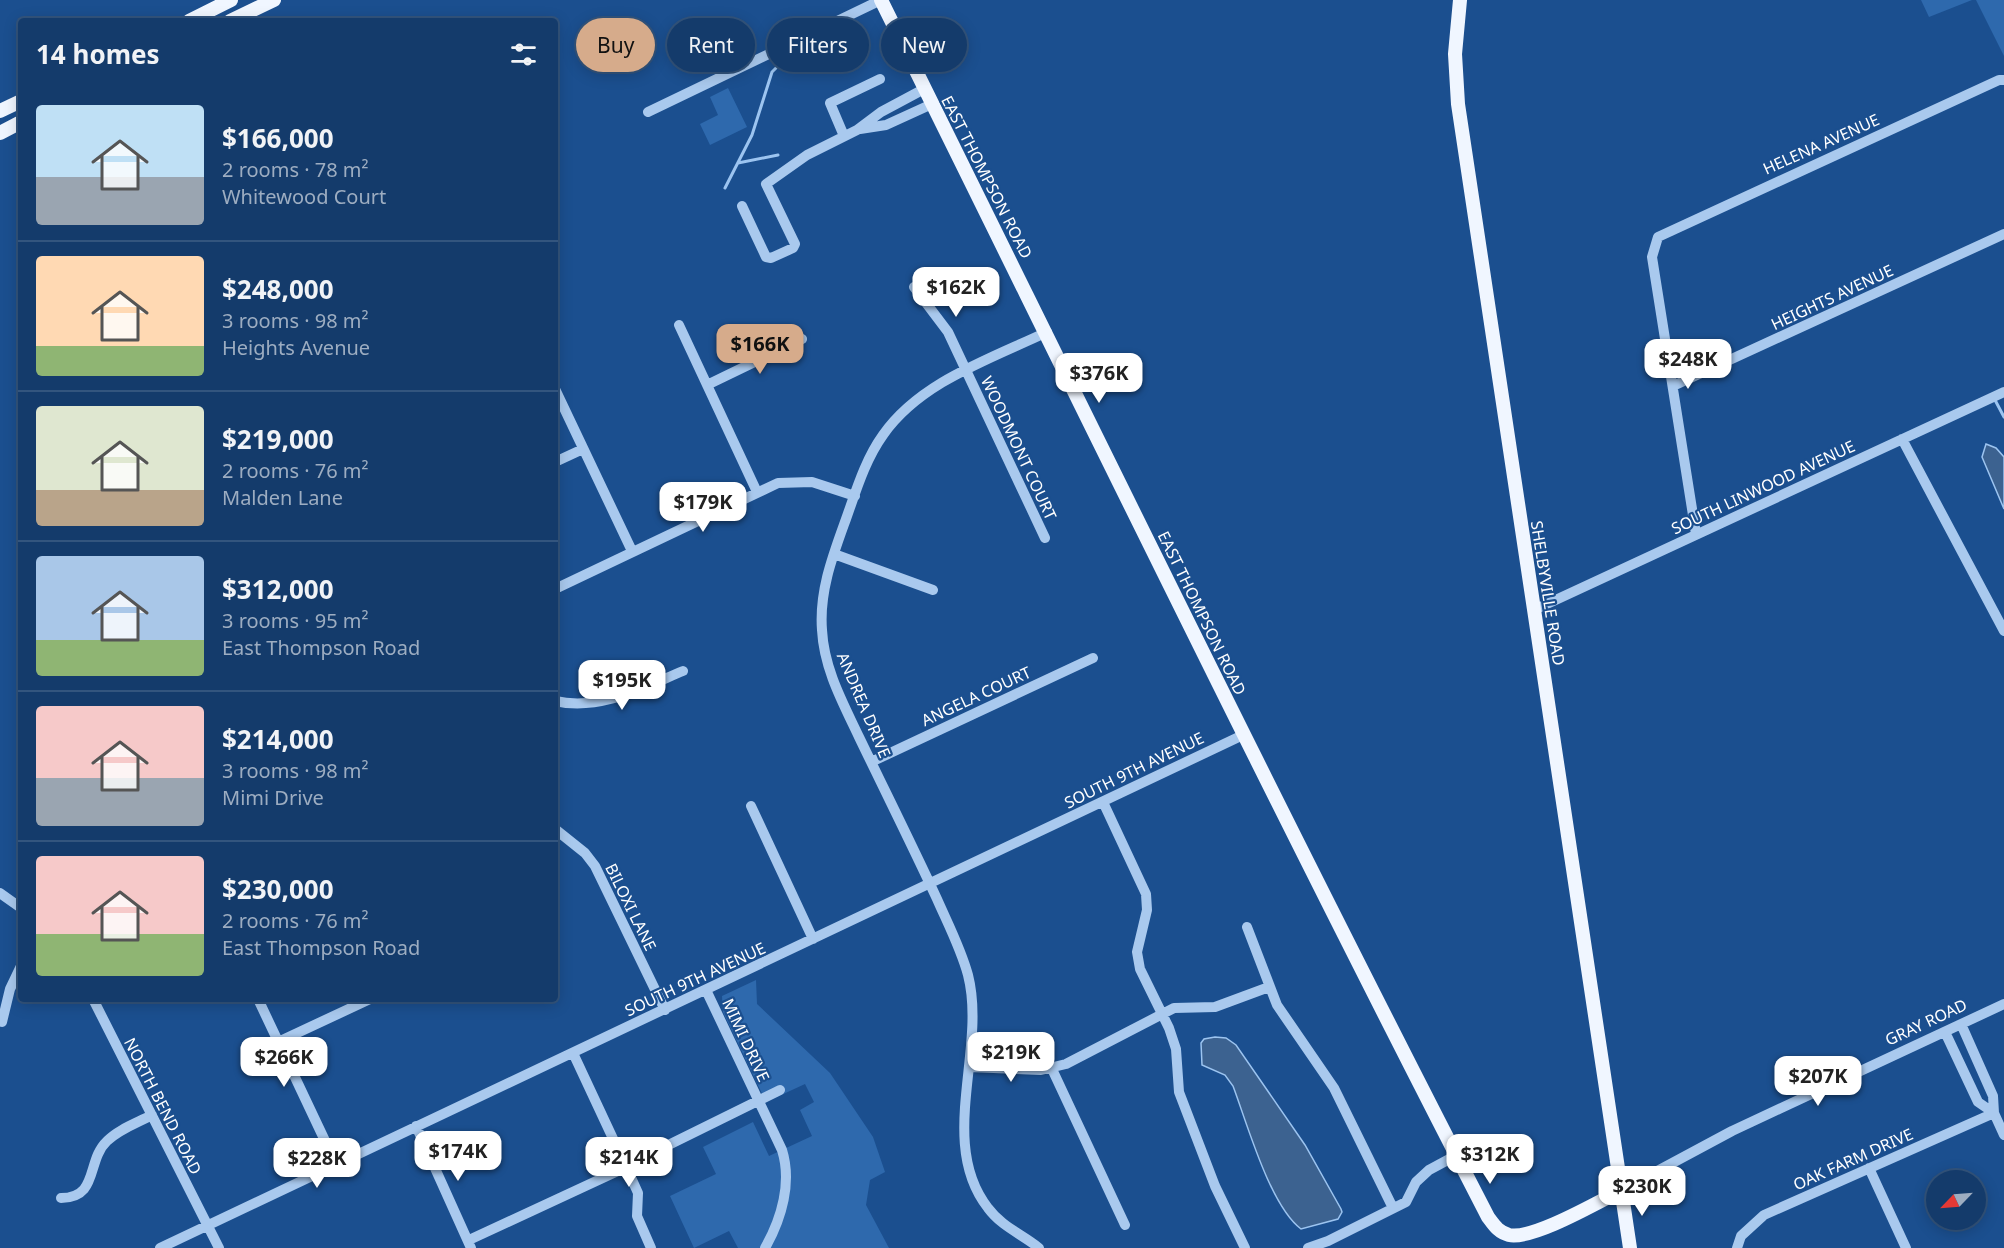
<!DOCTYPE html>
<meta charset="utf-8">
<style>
:root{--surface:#143b6b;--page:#214673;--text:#f1f3f6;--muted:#9dadc1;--line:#33557e;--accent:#d6ab8b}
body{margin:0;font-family:"Noto Sans",sans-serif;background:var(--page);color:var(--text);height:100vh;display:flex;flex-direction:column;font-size:22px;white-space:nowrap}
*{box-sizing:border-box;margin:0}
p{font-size:20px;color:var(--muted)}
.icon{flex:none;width:33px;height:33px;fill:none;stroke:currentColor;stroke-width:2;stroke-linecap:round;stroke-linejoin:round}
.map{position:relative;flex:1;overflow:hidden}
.details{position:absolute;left:18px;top:18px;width:540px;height:984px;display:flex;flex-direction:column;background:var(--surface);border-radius:6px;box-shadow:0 3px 15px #0003,0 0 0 2px var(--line)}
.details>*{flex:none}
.top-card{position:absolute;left:576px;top:18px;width:570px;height:54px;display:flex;gap:12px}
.needle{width:39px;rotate:245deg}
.fabs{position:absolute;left:1926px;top:1170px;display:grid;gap:12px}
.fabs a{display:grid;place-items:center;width:60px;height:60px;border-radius:50%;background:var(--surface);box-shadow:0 3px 15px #0003,0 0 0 2px var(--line);font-size:30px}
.price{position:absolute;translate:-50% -51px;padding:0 14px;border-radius:12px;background:#fff;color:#222;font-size:20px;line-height:39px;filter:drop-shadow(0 2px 3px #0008)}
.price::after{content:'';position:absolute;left:50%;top:36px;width:18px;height:14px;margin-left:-9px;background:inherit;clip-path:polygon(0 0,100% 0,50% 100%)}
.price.current{background:var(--accent);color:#111}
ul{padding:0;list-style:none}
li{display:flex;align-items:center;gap:18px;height:150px;padding:0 18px}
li+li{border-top:2px solid var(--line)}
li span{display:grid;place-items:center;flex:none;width:168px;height:120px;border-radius:6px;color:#555}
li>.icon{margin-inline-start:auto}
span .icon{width:72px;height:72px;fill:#fffc;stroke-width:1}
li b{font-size:26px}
h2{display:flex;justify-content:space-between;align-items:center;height:72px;padding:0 18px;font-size:26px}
.pill{padding:0 21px;border-radius:27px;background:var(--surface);box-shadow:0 3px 15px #0003,0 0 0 2px var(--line);font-size:21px;line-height:54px}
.pill.current{background:var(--accent);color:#111}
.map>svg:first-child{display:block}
</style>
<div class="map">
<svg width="2004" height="1248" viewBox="0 0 2004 1248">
<rect width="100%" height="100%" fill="#1b4f8f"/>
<path fill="#2e69ad" d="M1921,0h51l-43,17z
M1976,0h28v56z
M728,88l19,39 -37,18 -10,-21 18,-9 -8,-18z
M756,980l1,24 73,69 43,64 12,35 -15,8 -4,25 23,43h-151l-9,-17 -35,17 -24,-52 46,-22 -13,-27 50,-25 16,34 43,-20 -12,-26 14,-8 -9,-18 -39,18 -43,-90 -1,-16z"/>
<path fill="#3c6290" stroke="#9cc4f0" stroke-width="1.5" d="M1986,444l10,4 8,9v52l-22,-52z
M1215,1037l11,1 10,7 69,100 36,64 1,3 -4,7 -37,10c-31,-23 -54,-106 -68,-143l-8,-11 -23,-10 -1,-22 3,-4z"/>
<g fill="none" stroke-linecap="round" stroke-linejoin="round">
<path stroke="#9cc4f0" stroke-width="3" d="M738,163l40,-8
M725,188l27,-53 20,-63 14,-14
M1995,400l9,17"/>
<path stroke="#a9c9ee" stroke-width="10" d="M648,112l233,-112
M860,129l26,-4 46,-21
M844,136l-14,-33 50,-24
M742,206l24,51 5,1 22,-10 2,-4 -29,-60 41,-29 50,-25 24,-18 43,-23
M914,287l34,45 97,206
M679,325l78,167
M707,385l95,-46
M1673,386l331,-152
M555,389l77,162
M1902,439l102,192
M555,462l28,-13
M1696,534l-44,-277 6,-20 341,-157h5
M834,554l99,36
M555,589l223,-106 34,-1 43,14
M1534,610l470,-218
M555,701c45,10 87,-13 128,-30
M871,762l222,-104
M1103,802l43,92 1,16 -10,42 3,17 29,59 7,21 3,43 36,94 30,62
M751,806l62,133
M555,829l30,24 10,13 70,144
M0,893l21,15
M1247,927l30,78 57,83 59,120
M706,990l76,160c10,32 0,68 -17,98
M93,999l126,249
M258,999l78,165
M2,1022l8,-33 11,-23
M1945,1032l33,70 16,11 -1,-17 -32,-72
M278,1042l92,-43
M573,1053l50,107
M969,1067l72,3 25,-6 108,-56 41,-1 54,-20
M1052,1069l73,156
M416,1126l55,122
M632,1163l148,-73
M1869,1168l37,80
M629,1173l9,20 -1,23 14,32
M1622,1190l110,-59 272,-127
M61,1198c38,0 25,-37 46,-57 12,-12 30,-18 45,-26
M469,1240l151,-70
M160,1248l1083,-513
M1039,1248c-17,-14 -37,-21 -51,-40 -51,-65 -1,-159 -20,-233 -7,-26 -20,-51 -31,-76 -25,-54 -52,-108 -78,-162 -16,-34 -35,-68 -37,-107 -3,-39 11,-75 24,-111 10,-28 19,-59 37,-84 37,-53 107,-76 164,-103
M1308,1248l20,-7 78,-39 10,-20 13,-12 26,-14
M1737,1248l4,-12 23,-21 230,-102 10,22"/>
<path stroke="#f0f6ff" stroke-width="14" d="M881,0c201,406 399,814 607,1217 6,8 10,15 21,18 24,5 89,-33 113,-45
M1460,0l-5,54 3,50 172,1144
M189,21l42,-21
M230,21l44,-21
M0,111l21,-10
M0,133l21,-11"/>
</g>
<g text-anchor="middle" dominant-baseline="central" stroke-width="4.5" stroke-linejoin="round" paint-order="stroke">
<g font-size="16" fill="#fff" stroke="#1b4f8f">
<text transform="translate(1821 144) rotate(-24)">HELENA AVENUE</text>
<text transform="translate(987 177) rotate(63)">EAST THOMPSON ROAD</text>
<text transform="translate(1832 297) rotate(-25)">HEIGHTS AVENUE</text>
<text transform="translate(1019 448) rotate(65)">WOODMONT COURT</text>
<text transform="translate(1763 487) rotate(-25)">SOUTH LINWOOD AVENUE</text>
<text transform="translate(1548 593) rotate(81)">SHELBYVILLE ROAD</text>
<text transform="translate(1202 613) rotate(64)">EAST THOMPSON ROAD</text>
<text transform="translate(976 696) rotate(-25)">ANGELA COURT</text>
<text transform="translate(864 705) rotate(67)">ANDREA DRIVE</text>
<text transform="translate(1134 770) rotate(-26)">SOUTH 9TH AVENUE</text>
<text transform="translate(631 907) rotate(64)">BILOXI LANE</text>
<text transform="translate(695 979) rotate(-25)">SOUTH 9TH AVENUE</text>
<text transform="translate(1926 1022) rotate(-25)">GRAY ROAD</text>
<text transform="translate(746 1040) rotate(65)">MIMI DRIVE</text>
<text transform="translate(163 1106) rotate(63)">NORTH BEND ROAD</text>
<text transform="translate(1853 1159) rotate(-24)">OAK FARM DRIVE</text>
</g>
</g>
</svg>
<div class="fabs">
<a><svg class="needle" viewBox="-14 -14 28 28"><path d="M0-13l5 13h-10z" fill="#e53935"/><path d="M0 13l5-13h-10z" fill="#9dadc1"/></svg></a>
</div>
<b class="price" style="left:956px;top:318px">$162K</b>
<b class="price current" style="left:760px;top:375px">$166K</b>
<b class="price" style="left:1688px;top:390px">$248K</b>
<b class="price" style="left:1099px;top:404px">$376K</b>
<b class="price" style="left:703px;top:533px">$179K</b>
<b class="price" style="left:622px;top:711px">$195K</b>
<b class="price" style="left:1011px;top:1083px">$219K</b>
<b class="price" style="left:284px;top:1088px">$266K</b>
<b class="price" style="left:1818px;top:1107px">$207K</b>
<b class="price" style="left:458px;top:1182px">$174K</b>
<b class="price" style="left:1490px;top:1185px">$312K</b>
<b class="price" style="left:629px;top:1188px">$214K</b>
<b class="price" style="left:317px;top:1189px">$228K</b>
<b class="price" style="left:1642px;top:1217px">$230K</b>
<div class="top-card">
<a class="pill current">Buy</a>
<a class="pill">Rent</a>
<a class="pill">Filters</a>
<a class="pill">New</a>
</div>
<section class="details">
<h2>14 homes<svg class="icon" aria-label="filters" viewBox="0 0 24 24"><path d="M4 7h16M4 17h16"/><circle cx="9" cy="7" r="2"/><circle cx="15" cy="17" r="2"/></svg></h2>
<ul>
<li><span style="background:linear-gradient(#bfe0f5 60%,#9aa5b1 0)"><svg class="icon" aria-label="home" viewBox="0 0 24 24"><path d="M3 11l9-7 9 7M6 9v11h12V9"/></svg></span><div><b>$166,000</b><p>2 rooms · 78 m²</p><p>Whitewood Court</p></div></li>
<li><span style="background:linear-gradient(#ffd9b3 75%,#8fb573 0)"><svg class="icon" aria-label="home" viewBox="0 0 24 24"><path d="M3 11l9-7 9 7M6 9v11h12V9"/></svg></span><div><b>$248,000</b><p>3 rooms · 98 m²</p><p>Heights Avenue</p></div></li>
<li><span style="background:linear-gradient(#dfe7d0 70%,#b9a48a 0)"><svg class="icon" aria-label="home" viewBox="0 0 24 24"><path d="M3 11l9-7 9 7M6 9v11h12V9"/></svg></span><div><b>$219,000</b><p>2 rooms · 76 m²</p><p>Malden Lane</p></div></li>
<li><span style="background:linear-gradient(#a9c7e8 70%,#8fb573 0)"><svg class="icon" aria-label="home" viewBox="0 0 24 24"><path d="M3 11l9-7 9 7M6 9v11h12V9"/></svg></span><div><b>$312,000</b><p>3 rooms · 95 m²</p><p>East Thompson Road</p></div></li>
<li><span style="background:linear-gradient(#f6c9c9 60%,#9aa5b1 0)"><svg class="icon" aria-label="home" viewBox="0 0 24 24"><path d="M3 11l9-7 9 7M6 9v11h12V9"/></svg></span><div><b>$214,000</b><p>3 rooms · 98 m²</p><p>Mimi Drive</p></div></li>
<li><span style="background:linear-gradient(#f6c9c9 65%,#8fb573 0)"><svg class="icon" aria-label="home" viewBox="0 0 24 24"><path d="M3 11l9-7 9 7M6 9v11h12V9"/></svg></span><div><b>$230,000</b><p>2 rooms · 76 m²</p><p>East Thompson Road</p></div></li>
</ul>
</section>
</div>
